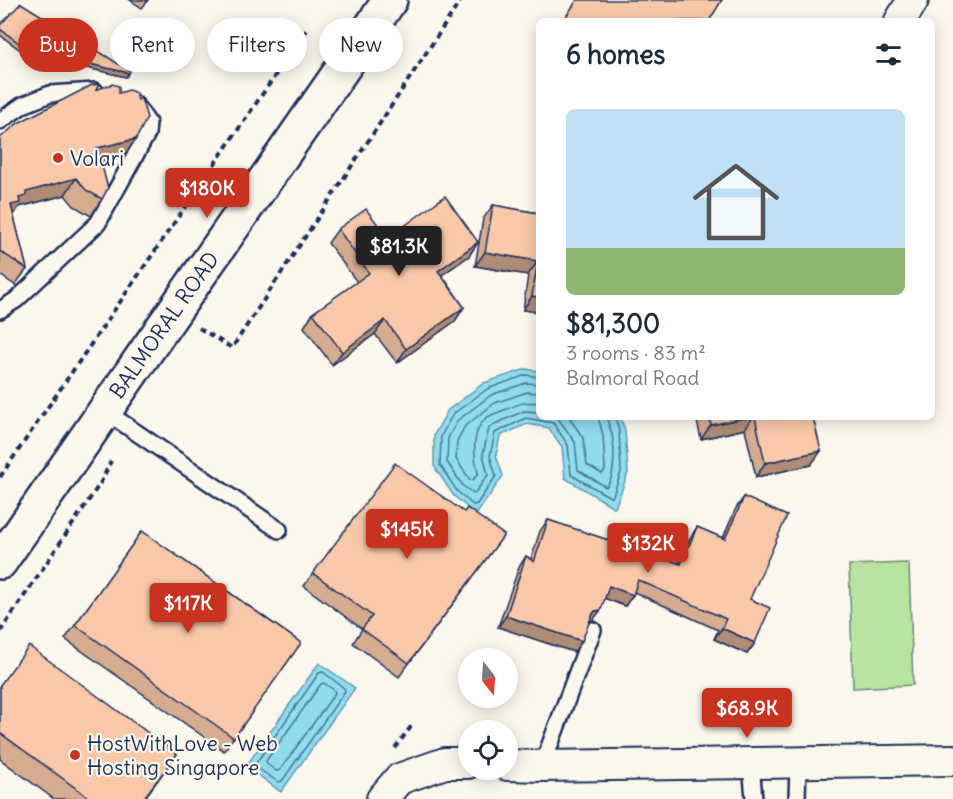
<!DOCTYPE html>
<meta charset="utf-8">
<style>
:root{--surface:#fff;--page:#f2f2f3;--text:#1f2937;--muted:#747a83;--accent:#c8321e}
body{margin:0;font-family:Delius,sans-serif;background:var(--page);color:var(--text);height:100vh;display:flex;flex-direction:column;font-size:22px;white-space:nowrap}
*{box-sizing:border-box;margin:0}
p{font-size:20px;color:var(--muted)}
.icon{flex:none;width:33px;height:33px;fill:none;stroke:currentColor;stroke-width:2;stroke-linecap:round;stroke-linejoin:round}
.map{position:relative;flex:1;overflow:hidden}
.details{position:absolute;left:536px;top:18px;width:399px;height:402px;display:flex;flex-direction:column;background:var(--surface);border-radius:9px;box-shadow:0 3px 15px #0003}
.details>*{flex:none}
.hud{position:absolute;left:18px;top:18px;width:428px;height:54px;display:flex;gap:12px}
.needle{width:39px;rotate:163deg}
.buttons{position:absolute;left:458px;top:648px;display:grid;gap:12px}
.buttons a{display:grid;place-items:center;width:60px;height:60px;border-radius:50%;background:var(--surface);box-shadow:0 3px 15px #0003;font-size:30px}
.price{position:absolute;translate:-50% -51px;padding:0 14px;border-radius:6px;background:var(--accent);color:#fff;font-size:20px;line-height:39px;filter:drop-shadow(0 2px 3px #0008)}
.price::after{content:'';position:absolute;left:50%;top:36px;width:18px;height:14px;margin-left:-9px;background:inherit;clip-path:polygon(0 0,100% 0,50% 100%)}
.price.selected{background:#222;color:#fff}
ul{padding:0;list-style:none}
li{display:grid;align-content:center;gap:12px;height:318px;padding:0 30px}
li span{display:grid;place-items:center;height:186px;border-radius:9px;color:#555}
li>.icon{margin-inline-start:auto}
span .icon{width:108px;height:108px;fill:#fffc;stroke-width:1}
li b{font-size:26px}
h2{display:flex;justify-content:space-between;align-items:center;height:72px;padding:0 30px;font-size:26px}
.tag{padding:0 21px;border-radius:27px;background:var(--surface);box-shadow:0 3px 15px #0003;font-size:21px;line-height:54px}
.tag.selected{background:var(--accent);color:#fff}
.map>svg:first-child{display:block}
</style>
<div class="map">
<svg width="953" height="799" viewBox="0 0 953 799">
<rect width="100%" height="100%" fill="#fbf7ec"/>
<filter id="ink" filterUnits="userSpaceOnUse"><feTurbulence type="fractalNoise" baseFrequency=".0167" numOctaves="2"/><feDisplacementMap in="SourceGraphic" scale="12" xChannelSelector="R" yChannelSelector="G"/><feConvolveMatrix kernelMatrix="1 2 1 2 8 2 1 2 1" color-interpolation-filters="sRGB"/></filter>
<g filter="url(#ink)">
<path fill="#b9e3a0" stroke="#6a897f" stroke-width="1.5" d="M909,563l4,122 -60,3 -4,-123z"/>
<path fill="#8fdced" stroke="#6197b4" stroke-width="1.5" d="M526,369l12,2v46h82l5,13 3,43 -13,35 -50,-30 -3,-31 -13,-19 -22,-4 -27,12 -4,19 7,21 -27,39 -23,-20 -19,-29v-31l14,-25 36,-27z
M319,663l36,25 -74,104 -35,-26z"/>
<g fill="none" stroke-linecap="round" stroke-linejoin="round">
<path stroke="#497497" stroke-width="1.5" d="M538,377l-12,-2 -39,14 -34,25 -12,22 -1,29 17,26 16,14 4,-1 19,-28 -6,-20 5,-23 31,-15 27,5 15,22 3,30 41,23 9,-26 -2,-41 -4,-14
M538,384l-12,-1 -35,12 -33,25 -10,18 -1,24 16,24 11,8 14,-19 -5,-21 6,-26 6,-4 29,-13 14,1
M538,393l-11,-1 -32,11 -30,23 -8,15 -1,18 14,21h3l5,-7c-4,-16 -7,-41 7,-54 6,-5 15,-7 22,-10 11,-5 19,-8 31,-6
M557,417l18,25 3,28 28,17c10,-10 9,-42 5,-56 -2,-5 -3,-9 -4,-14
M569,417l14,21 4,27 15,9 3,-4 -2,-35 -5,-18
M323,672l21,16 1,3 -63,90 -4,1 -22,-15v-4l63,-90z
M324,683l10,7 1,3 -55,77 -4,1 -9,-7 -1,-3 55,-77z"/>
<defs>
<path id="service" d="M0,121l23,-16 27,-11 45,-3
M0,310l16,-10 82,-77 49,-89 1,-11 -14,-20
M105,411l174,119
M751,763l3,36
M542,766l51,-136
M797,799l1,-37"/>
<path id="minor" d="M900,21l13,-21
M507,765l35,1 411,-6
M382,799l17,-20 46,-16h23"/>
<path id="tertiary" d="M0,562l390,-562"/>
</defs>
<use href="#service" stroke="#1b2f5e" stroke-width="20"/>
<use href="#minor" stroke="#1b2f5e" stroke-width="34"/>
<use href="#tertiary" stroke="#1b2f5e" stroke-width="38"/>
<path stroke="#1b2f5e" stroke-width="4" stroke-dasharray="6 4.5" stroke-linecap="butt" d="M199,328l33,20 229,-348
M0,477l307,-448
M0,632l101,-150 10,-21
M395,748l18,-24"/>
<use href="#service" stroke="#fbf7ec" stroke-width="15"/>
<use href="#minor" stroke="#fbf7ec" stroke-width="30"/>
<use href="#tertiary" stroke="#fbf7ec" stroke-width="33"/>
</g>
<path fill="#d6ac91" stroke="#1b2f5e" stroke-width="1.5" d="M130,0h18l-6,8z
M0,25l129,48 -3,4 -100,-23 -26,-19z
M96,90l23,3 17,46 -12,17 -23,5 1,38 -11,17 -17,-10 -9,-11 -46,12 -4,6h-2l14,56 -12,16 -15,-10v-137z
M493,205l45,8v99l-15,-2 5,-35 -53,-9 8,-47z
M338,229l50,9 90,4 -9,14 -27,19 22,32 -9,14 -58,42 -22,-29 -43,31 -28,-38 9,-14 44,-31 -29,-39z
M696,417h117l-2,48 -55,12 -11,-48 -44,10z
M744,497l6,102 5,44 -8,11 -33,-15 4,-9 -84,-38 -9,14 -20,-8 -12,22 -4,2 -15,30 -76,-25 21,-60 7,-11 5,3 9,-28 8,-11 130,44 12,-26 7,-11 26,11 13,-30z
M464,512l40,23 -105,142 -46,-34 9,-14 -58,-43 9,-13z
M142,531l159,112 -77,108 -159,-112z
M0,685l177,69 -33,45h-90l-54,-40z"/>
<path fill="#ae8c76" stroke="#1b2f5e" stroke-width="1.5" d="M29,50l100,23 -3,4 -100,-23z
M136,139l-12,17 -38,9 11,-17z
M76,178l-11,17 -46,12 -4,6h-2l-2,-8 15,-13z
M478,242l-9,14 -40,28 9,-13z
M485,252l53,9 -10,14 -53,-9z
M532,296l6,1v15l-15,-2z
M464,307l-9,14 -58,42 9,-14z
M385,320l-10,14 -43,31 10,-13z
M748,417h5l-8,12 -44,10 10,-14z
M821,451l-10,14 -55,12 9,-14z
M609,586l24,9 -8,11 -24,-9z
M601,610l-8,10 -6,2 8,-11z
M506,616l76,25 -8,11 -76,-25z
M722,628l33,15 -8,11 -33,-15z"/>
<path fill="#f9c8a9" stroke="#1b2f5e" stroke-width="1.5" d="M577,0h145l-13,21h-146z
M21,3l109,68 -1,2 -100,-23 -29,-21v-4z
M99,84l-3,6 16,-6 7,2v7l10,-3 7,3 2,7 3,-2 6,20 -11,21 -39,9 11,40 -6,11 -16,-9 -10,-12 -50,14v4l-7,2 1,5 -9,2 16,64 -27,-18v-113l18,-15 74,-38z
M445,196l33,46 -40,29 26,36 -58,42 -21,-29 -43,32 -29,-39 56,-40 -31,-44 28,-20 22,29z
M493,205l45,8v84l-6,-1 6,-35 -53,-9z
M709,417h39l-37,8z
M755,417h58l8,34 -56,12z
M395,463l69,49 3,-4 37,27 -95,128 -47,-34 10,-13 -59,-43z
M744,497l43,19 -37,83 20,9 -15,35 -33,-15 4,-9 -88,-39 -5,15 -24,-9 -8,24 -6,1 -3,4 -10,26 -76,-25 20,-60 8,6 14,-42 133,44 16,-37 28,12z
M142,531l159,112 -67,95 -159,-113z
M29,646l148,108 -34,45h-52l-91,-66v-48z"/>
</g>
<g fill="#c8321e" stroke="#fbf7ec" stroke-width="2">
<circle cx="58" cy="158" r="6"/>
<circle cx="75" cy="755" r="6"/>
</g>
<g text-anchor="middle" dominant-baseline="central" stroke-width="4.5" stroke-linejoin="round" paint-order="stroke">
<g font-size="21" fill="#1b2f5e" stroke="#fbf7ec" text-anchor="start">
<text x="70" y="158">Volari</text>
<text x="87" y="743">HostWithLove - Web<tspan x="87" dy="24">Hosting Singapore</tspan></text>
</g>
<g font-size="21" fill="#1b2f5e" stroke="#fbf7ec">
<text transform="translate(164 325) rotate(-55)">BALMORAL ROAD</text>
</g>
</g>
</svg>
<div class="buttons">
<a><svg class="needle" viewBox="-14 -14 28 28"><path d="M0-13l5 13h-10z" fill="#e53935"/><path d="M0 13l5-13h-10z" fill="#747a83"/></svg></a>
<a><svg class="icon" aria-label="locate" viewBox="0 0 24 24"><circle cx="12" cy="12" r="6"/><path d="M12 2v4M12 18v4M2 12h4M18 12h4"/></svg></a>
</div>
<b class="price" style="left:207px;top:219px">$180K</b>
<b class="price selected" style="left:399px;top:277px">$81.3K</b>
<b class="price" style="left:407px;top:560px">$145K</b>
<b class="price" style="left:648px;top:574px">$132K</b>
<b class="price" style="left:188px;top:634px">$117K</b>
<b class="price" style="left:747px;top:739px">$68.9K</b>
<div class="hud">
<a class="tag selected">Buy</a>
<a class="tag">Rent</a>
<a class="tag">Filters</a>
<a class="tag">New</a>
</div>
<section class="details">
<h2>6 homes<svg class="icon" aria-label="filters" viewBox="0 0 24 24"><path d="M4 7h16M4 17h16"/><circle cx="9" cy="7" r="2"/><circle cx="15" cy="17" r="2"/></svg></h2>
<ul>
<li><span style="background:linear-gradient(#bfe0f5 75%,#8fb573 0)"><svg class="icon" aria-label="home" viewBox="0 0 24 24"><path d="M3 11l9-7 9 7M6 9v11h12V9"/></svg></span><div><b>$81,300</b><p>3 rooms · 83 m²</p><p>Balmoral Road</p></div></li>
</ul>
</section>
</div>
